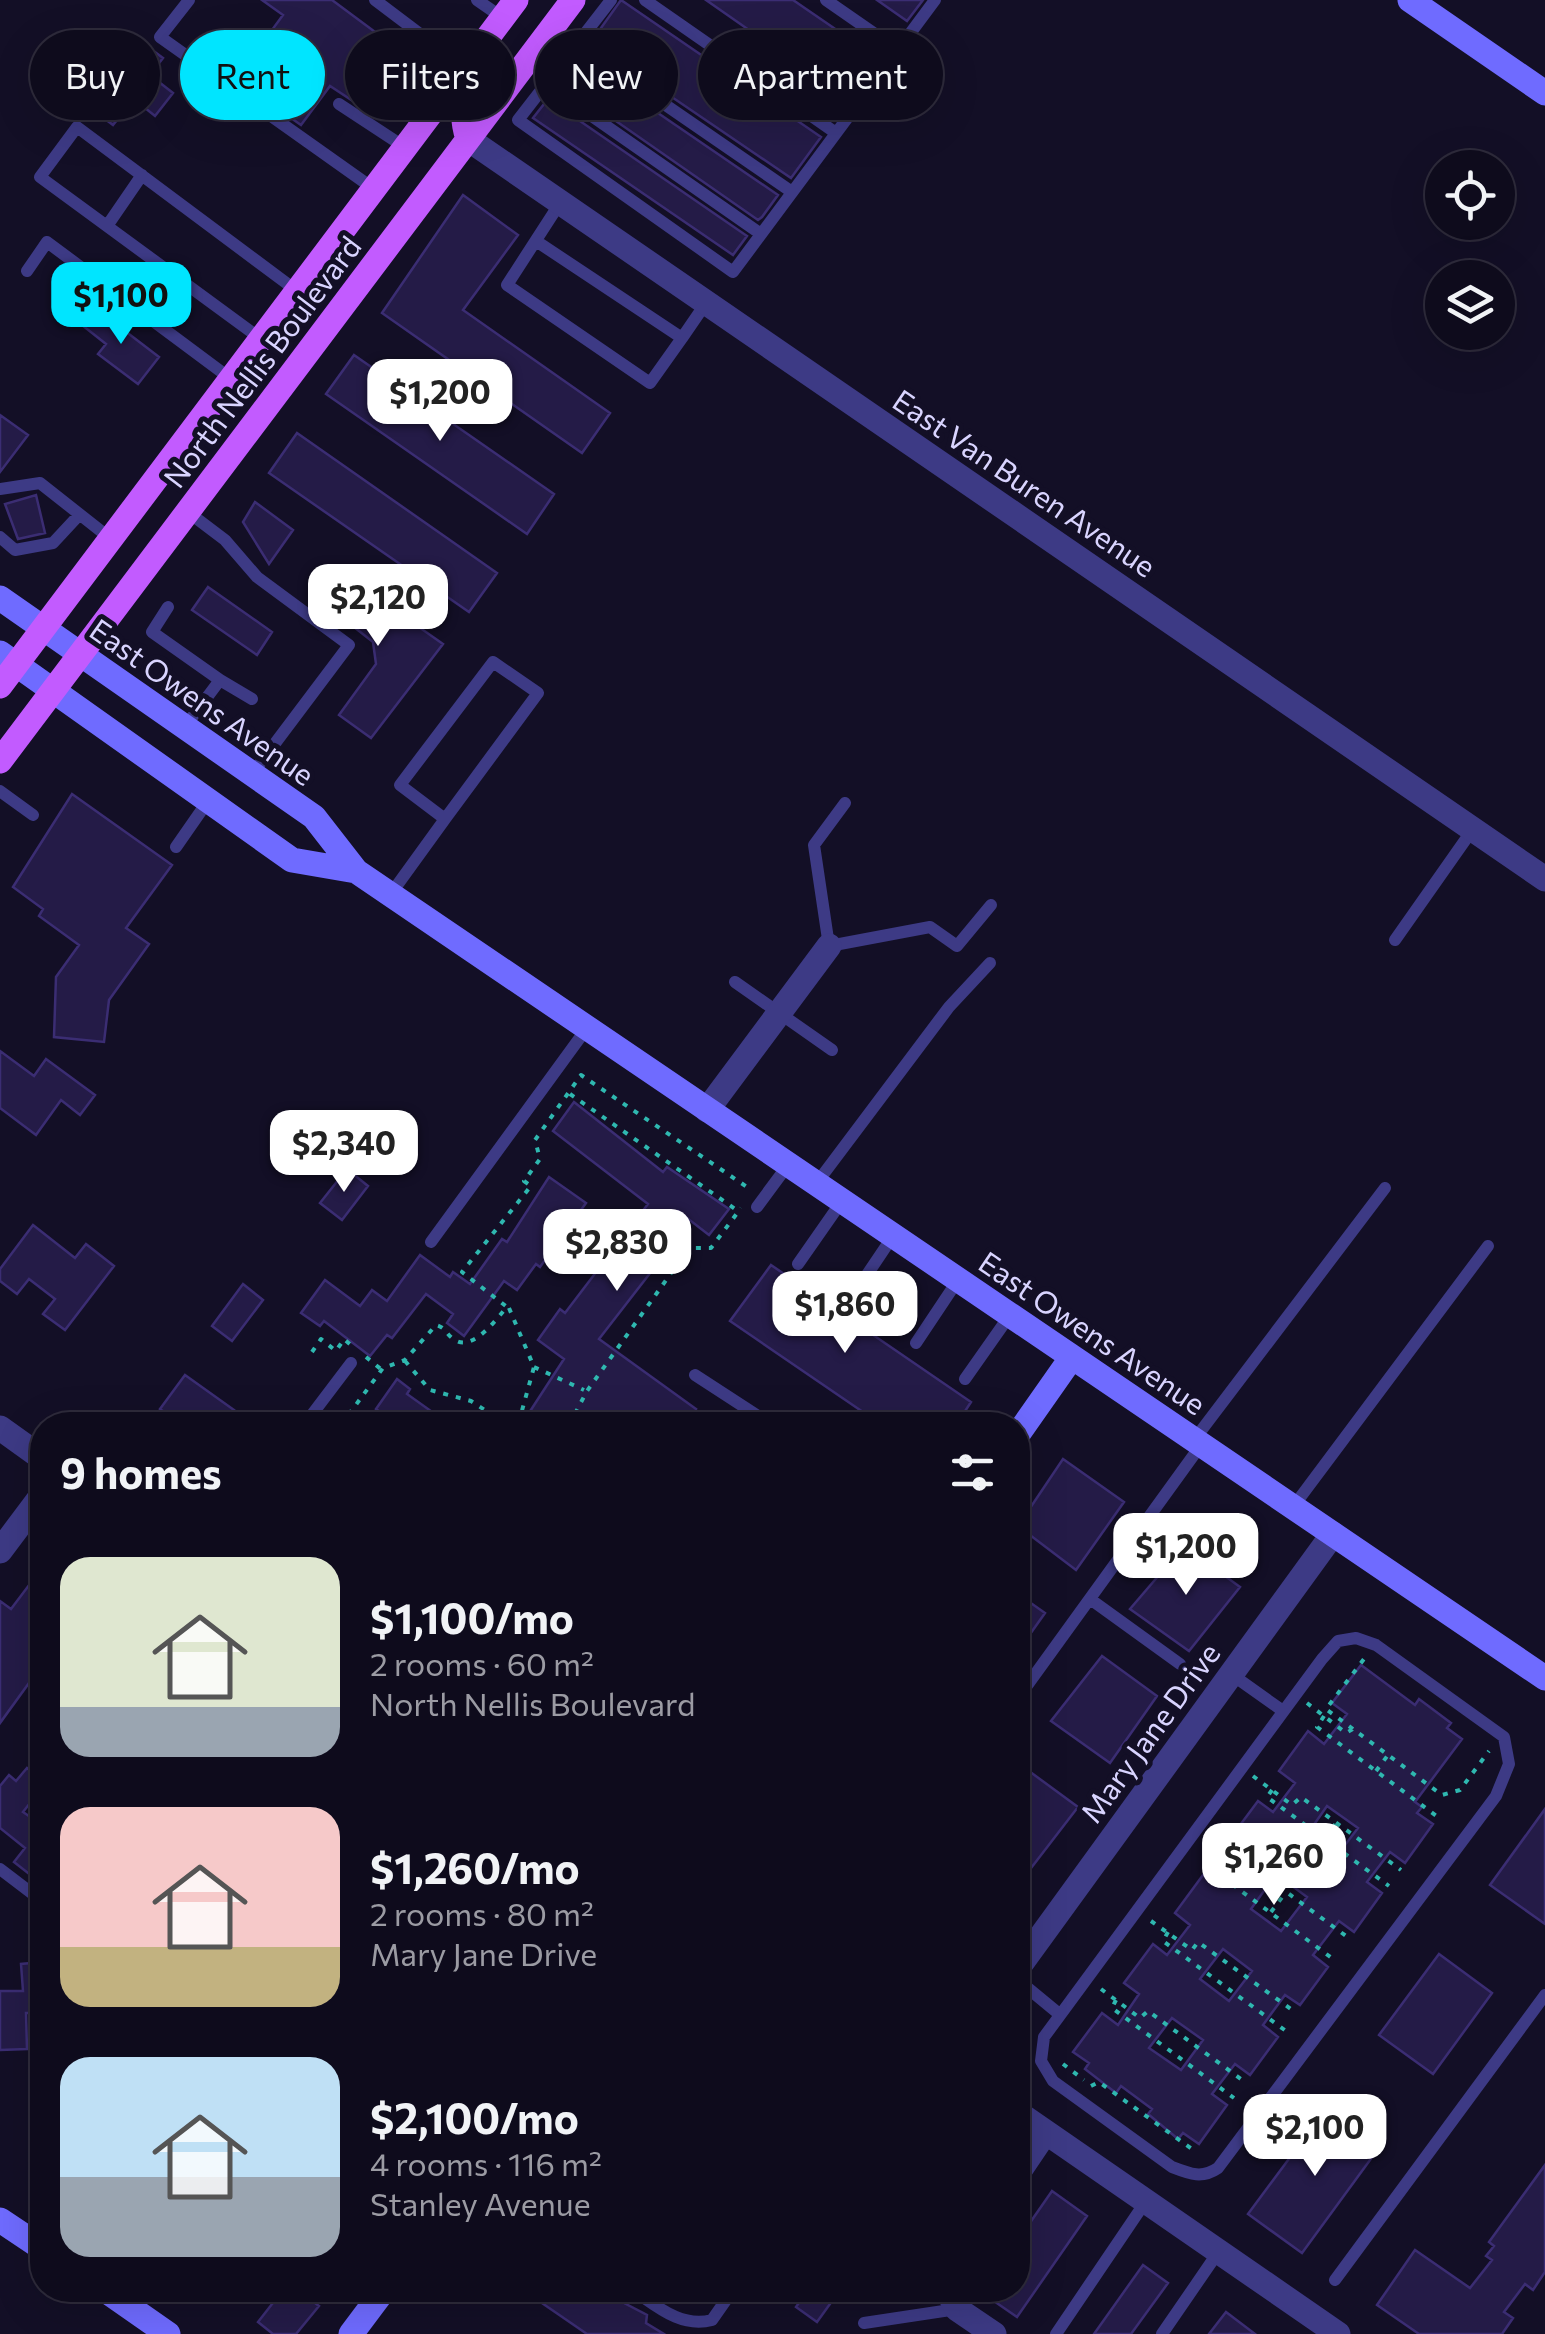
<!DOCTYPE html>
<meta charset="utf-8">
<style>
:root{--surface:#0e0b1c;--page:#171425;--text:#f1f3f6;--muted:#9b9ba3;--line:#2e2b3b;--accent:#00e5ff}
body{margin:0;font-family:Commissioner,sans-serif;background:var(--page);color:var(--text);height:100vh;display:flex;flex-direction:column;font-size:38px;white-space:nowrap}
*{box-sizing:border-box;margin:0}
p{font-size:32px;color:var(--muted)}
.icon{flex:none;width:55px;height:55px;fill:none;stroke:currentColor;stroke-width:2;stroke-linecap:round;stroke-linejoin:round}
.map{position:relative;flex:1;overflow:hidden}
.drawer{position:absolute;left:30px;top:1412px;width:1000px;height:890px;display:flex;flex-direction:column;background:var(--surface);border-radius:40px;box-shadow:0 10px 40px #0002,0 0 0 2px var(--line)}
.drawer>*{flex:none}
.banner{position:absolute;left:30px;top:30px;width:1000px;height:90px;display:flex;gap:20px}
.controls{position:absolute;left:1425px;top:150px;display:grid;gap:20px}
.controls a{display:grid;place-items:center;width:90px;height:90px;border-radius:50%;background:var(--surface);box-shadow:0 10px 40px #0002,0 0 0 2px var(--line);font-size:50px}
.price{position:absolute;translate:-50% -85px;padding:0 22px;border-radius:20px;background:#fff;color:#222;font-size:32px;line-height:65px;filter:drop-shadow(0 2px 5px #0008)}
.price::after{content:'';position:absolute;left:50%;top:60px;width:30px;height:22px;margin-left:-15px;background:inherit;clip-path:polygon(0 0,100% 0,50% 100%)}
.price.active{background:var(--accent);color:#111}
ul{padding:0;list-style:none}
li{display:flex;align-items:center;gap:30px;height:250px;padding:0 30px}
li span{display:grid;place-items:center;flex:none;width:280px;height:200px;border-radius:30px;color:#555}
li>.icon{margin-inline-start:auto}
span .icon{width:120px;height:120px;fill:#fffc;stroke-width:1}
li b{font-size:42px}
h2{display:flex;justify-content:space-between;align-items:center;height:120px;padding:0 30px;font-size:42px}
.tag{padding:0 35px;border-radius:45px;background:var(--surface);box-shadow:0 10px 40px #0002,0 0 0 2px var(--line);font-size:35px;line-height:90px}
.tag.active{background:var(--accent);color:#111}
.map>svg:first-child{display:block}
</style>
<div class="map">
<svg width="1545" height="2334" viewBox="0 0 1545 2334">
<rect width="100%" height="100%" fill="#130f26"/>
<path fill="#241b47" stroke="#3b2d73" stroke-width="2.5" fill-rule="evenodd" d="M262,0h70l70,52 -40,55 -32,-21 -29,39 -65,-46 47,-64z
M621,0l200,137 -30,41 -200,-136z
M706,0h87l86,59 -30,41z
M877,0h46l-16,21z
M140,41l23,17 -13,17 23,18 -18,23 -21,-17 -21,26 -24,-18z
M579,59l199,136 -16,22 -4,3 -198,-138z
M548,99l199,137 -14,19 -200,-137z
M463,195l55,40 -55,75 147,103 -28,40 -200,-140z
M95,308l64,49 -21,27 -40,-30 8,-10 -24,-19z
M354,355l200,139 -27,40 -201,-140z
M0,415l28,20 -28,37z
M297,433l200,140 -28,39 -200,-139z
M36,495l9,38 -27,6 -13,-35z
M255,502l38,28 -24,34 -26,-42z
M332,566l111,78 -72,94 -32,-23 37,-51 -3,-22 -61,-48z
M208,587l64,45 -15,23 -65,-45z
M72,794l100,71 -46,63 23,16 -40,56 -5,42 -50,-5 2,-60 23,-32 -40,-29 4,-7 -30,-22z
M0,1051l34,25 12,-17 49,36 -15,20 -19,-15 -25,35 -36,-27z
M574,1102l89,70 4,-5 62,42 -20,26 -31,-24 -22,30 12,9 -69,89 97,70 -12,16h-144l-13,-9 37,-57 -26,-19 22,-31 5,4 83,-109 -95,-73z
M347,1169l21,17 -26,34 -22,-17z
M549,1177l37,26 -46,64 -4,-3 -19,26 -13,-9 -40,55 -17,-13 6,-9 -27,-20 -34,44 -5,-3 -17,21 -46,-35 -4,5 -19,-13 24,-33 35,26 12,-16 15,11 33,-46 30,22 3,-5 17,12 32,-45 5,3z
M33,1225l42,33 11,-14 28,22 -49,64 -22,-16 12,-15 -26,-20 -12,15 -17,-13v-12z
M771,1265l200,137 -15,23h-74l-152,-104z
M243,1284l20,16 -31,41 -20,-15z
M185,1375l49,35 -11,15h-41l-22,-16z
M397,1379l13,10 -3,5 28,20 -8,11h-44l5,-7 -12,-9z
M1063,1459l61,43 -48,68 -58,-44z
M1184,1546l56,41 -51,64 -59,-42z
M42,1568v97l-42,58v-122l11,8z
M1018,1594l27,19 -27,38z
M1102,1656l55,40 -47,67 -59,-42z
M1361,1665l54,40 4,-6 32,24 -4,5 15,11 -47,63 7,5 -5,6 16,11 -28,39 -15,-11 -23,30 15,11 -28,39 -15,-11 -26,34 15,12 -28,38 -15,-10 -22,30 15,12 -28,38 -15,-11 -10,13 -13,17 15,11 -28,39 -16,-11 -5,6 -30,-25 4,-5 -31,-23 -5,7 -31,-24 4,-6 -16,-11 29,-39 16,12 21,-31 -15,-11 29,-39 14,11 23,-30 -15,-12 28,-38 15,11 22,-28 5,-7 -16,-11 29,-39 15,11 22,-29 -16,-12 29,-40 16,13 23,-30 -15,-11zM1327,1806l31,22 -23,30 -29,-22zM1276,1874l31,23 -26,34 -30,-22zM1223,1949l29,22 -23,30 -29,-22zM1172,2018l31,22 -22,30 -32,-22z
M1018,1763l60,44 -50,65 -10,-8z
M27,1768l15,12v8l-19,24 19,13v59l-28,-22 11,-14 -25,-20v-42l9,-11 7,6z
M1545,1809v115l-55,-39z
M1439,1954l53,39 -59,81 -54,-39z
M42,1962v51h-16l1,36 -27,1v-59h23l-2,-27z
M1329,2105l52,40 -79,108 -54,-39z
M1545,2165v107l-12,18 -8,-6 -21,28 9,6 -11,16h-83l-42,-29 38,-55 55,38 22,-28 -6,-4 8,-10 -5,-4z
M1052,2191l35,25 -70,101 -39,-27h40v-50z
M1143,2265l25,18 -37,51h-37z
M283,2290h15l21,16 -23,28h-23l-15,-12z
M523,2290h76l48,25 -1,8 18,11h-77z
M808,2290h32l-23,32 -21,-15z
M1226,2312l29,22h-46z"/>
<g fill="none" stroke-linecap="round" stroke-linejoin="round">
<path stroke="#2fb8b0" stroke-width="4" stroke-dasharray="5 8" stroke-linecap="butt" d="M570,1094l168,117
M509,1308l25,59 -16,58
M312,1352l9,-13 15,12 8,-12 8,7
M366,1357l16,13
M405,1361l25,29 41,11 37,24
M534,1367l50,23
M341,1425l42,-57 22,-8 31,-35c11,3 10,10 19,15 18,12 42,-22 52,-33l-45,-35 69,-86 -7,-5 16,-22 -5,-19 46,-65 169,114
M569,1425l18,-34 102,-143h22l30,-40
M1307,1703l39,30 7,-4 89,66 18,-5 29,-39
M1324,1716l-7,11 122,91
M1353,1729l-27,-20 38,-50
M1376,1771l12,-16
M1253,1776l39,29 9,-8 100,73
M1272,1790l-5,7 122,89
M1325,1839l11,-16
M1207,1846l35,27 8,-8 100,74
M1222,1858l-9,12 120,89
M1271,1912l15,-20
M1151,1921l41,29 6,-8 97,70
M1168,1932l-5,9 123,90
M1101,1989l39,29 8,-7 97,71
M1116,2000l-4,8 122,90
M1063,2064l21,16
M1091,2086l8,-4 97,70"/>
<path stroke="#3d3a85" stroke-width="12" d="M189,0l-29,37 214,152
M375,0l90,68
M477,0l26,18
M611,0l-93,120 215,152 202,-272
M645,0l191,133
M826,0l72,50
M577,44l215,148
M546,84l215,150
M339,104l67,44
M107,226l35,-51
M536,241l146,97 -32,45 -143,-98 53,-82
M27,271l20,-29 184,137
M682,338l24,-35
M261,339l-221,-162 37,-50 220,164
M0,489l40,-6 71,56
M188,512l37,28 32,37 92,68 -97,129
M0,537l15,13 38,-7 26,-28
M168,607l-16,25 68,48 -36,48
M220,680l32,19
M0,791l33,24
M845,803l-31,42 15,101 101,-19 27,19 34,-41
M176,847l32,-46
M390,895l55,-76 -45,-34 93,-123 45,31 -93,126
M1395,940l78,-111
M735,982l97,68
M816,1184l133,-177 41,-44
M757,1207l31,-42
M431,1242l156,-214
M798,1264l44,-63
M850,1300l43,-64
M916,1343l42,-63
M695,1375l77,50
M965,1379l45,-64
M304,1425l47,-62
M1194,1440l191,-252
M1293,1507l195,-261
M1090,1599l90,65
M1356,1638l20,7 128,92 5,27 -13,32 -278,372c-16,11 -28,6 -46,-1l-119,-86 -12,-20 3,-24 278,-378 16,-18z
M1231,1674l52,37
M1018,1698l183,-253
M0,1869l42,32
M1018,1980l40,33
M1335,2280l210,-285
M633,2290c25,17 48,38 79,30l21,-30
M864,2323l93,-14
M1056,2334l90,-133
M1162,2334l57,-83"/>
<path stroke="#3d3a85" stroke-width="25" d="M468,139l1077,740
M707,1110l122,-164
M0,1428l42,30
M0,1551l42,-56
M1018,1968l315,-434
M1018,2113l320,221
M1018,2173l27,-40
M947,2290l10,19 37,25"/>
<path stroke="#6f6bff" stroke-width="25" d="M1410,0l135,93
M0,598l314,219 42,54 1189,807
M0,653l292,207 64,11
M1018,1434l54,-77
M0,2220l42,28
M105,2290l63,44
M351,2334l33,-44"/>
<path stroke="#c25bff" stroke-width="25" d="M468,139c-9,-28 -4,-47 14,-70
M0,686l516,-686
M0,761l573,-761"/>
</g>
<g text-anchor="middle" dominant-baseline="central" stroke-width="10" stroke-linejoin="round" paint-order="stroke">
<g font-size="30" fill="#d9d4ff" stroke="#130f26">
<text transform="translate(261 361) rotate(-53)">North Nellis Boulevard</text>
<text transform="translate(1025 482) rotate(34)">East Van Buren Avenue</text>
<text transform="translate(203 701) rotate(35)">East Owens Avenue</text>
<text transform="translate(1093 1332) rotate(34)">East Owens Avenue</text>
<text transform="translate(1149 1732) rotate(-54)">Mary Jane Drive</text>
</g>
</g>
</svg>
<div class="controls">
<a><svg class="icon" aria-label="locate" viewBox="0 0 24 24"><circle cx="12" cy="12" r="6"/><path d="M12 2v4M12 18v4M2 12h4M18 12h4"/></svg></a>
<a><svg class="icon" aria-label="layers" viewBox="0 0 24 24"><path d="M12 4l9 5-9 5-9-5zM3 14l9 5 9-5"/></svg></a>
</div>
<b class="price active" style="left:121px;top:347px">$1,100</b>
<b class="price" style="left:440px;top:444px">$1,200</b>
<b class="price" style="left:378px;top:649px">$2,120</b>
<b class="price" style="left:344px;top:1195px">$2,340</b>
<b class="price" style="left:617px;top:1294px">$2,830</b>
<b class="price" style="left:845px;top:1356px">$1,860</b>
<b class="price" style="left:1186px;top:1598px">$1,200</b>
<b class="price" style="left:1274px;top:1908px">$1,260</b>
<b class="price" style="left:1315px;top:2179px">$2,100</b>
<div class="banner">
<a class="tag">Buy</a>
<a class="tag active">Rent</a>
<a class="tag">Filters</a>
<a class="tag">New</a>
<a class="tag">Apartment</a>
</div>
<section class="drawer">
<h2>9 homes<svg class="icon" aria-label="filters" viewBox="0 0 24 24"><path d="M4 7h16M4 17h16"/><circle cx="9" cy="7" r="2"/><circle cx="15" cy="17" r="2"/></svg></h2>
<ul>
<li><span style="background:linear-gradient(#dfe7d0 75%,#9aa5b1 0)"><svg class="icon" aria-label="home" viewBox="0 0 24 24"><path d="M3 11l9-7 9 7M6 9v11h12V9"/></svg></span><div><b>$1,100/mo</b><p>2 rooms · 60 m²</p><p>North Nellis Boulevard</p></div></li>
<li><span style="background:linear-gradient(#f6c9c9 70%,#c2b280 0)"><svg class="icon" aria-label="home" viewBox="0 0 24 24"><path d="M3 11l9-7 9 7M6 9v11h12V9"/></svg></span><div><b>$1,260/mo</b><p>2 rooms · 80 m²</p><p>Mary Jane Drive</p></div></li>
<li><span style="background:linear-gradient(#bfe0f5 60%,#9aa5b1 0)"><svg class="icon" aria-label="home" viewBox="0 0 24 24"><path d="M3 11l9-7 9 7M6 9v11h12V9"/></svg></span><div><b>$2,100/mo</b><p>4 rooms · 116 m²</p><p>Stanley Avenue</p></div></li>
</ul>
</section>
</div>
